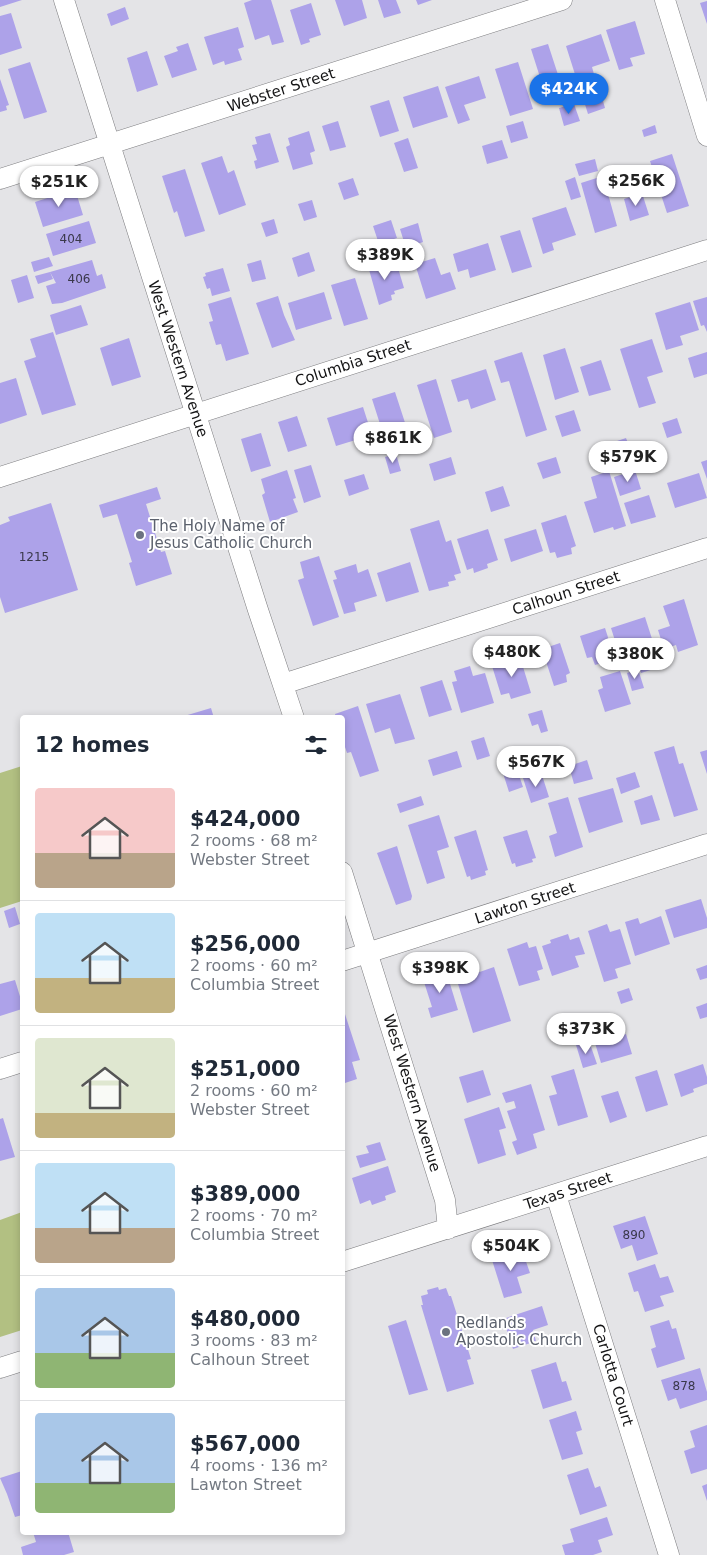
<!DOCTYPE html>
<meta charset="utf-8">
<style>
:root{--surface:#fff;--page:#f2f2f3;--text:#1f2937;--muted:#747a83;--line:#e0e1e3;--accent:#1a73e8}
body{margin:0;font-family:"DejaVu Sans",sans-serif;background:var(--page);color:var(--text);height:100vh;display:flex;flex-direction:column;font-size:19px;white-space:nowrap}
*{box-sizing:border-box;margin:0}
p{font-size:16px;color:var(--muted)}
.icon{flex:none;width:28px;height:28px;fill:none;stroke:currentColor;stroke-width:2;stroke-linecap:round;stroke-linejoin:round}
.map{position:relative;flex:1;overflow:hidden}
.panel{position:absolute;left:20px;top:715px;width:325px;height:820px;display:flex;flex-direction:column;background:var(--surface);border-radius:5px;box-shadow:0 2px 8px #0003}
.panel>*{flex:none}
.price{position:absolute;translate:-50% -42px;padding:0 11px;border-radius:18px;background:#fff;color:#222;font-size:16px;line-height:32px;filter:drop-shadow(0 1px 2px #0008)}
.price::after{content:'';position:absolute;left:50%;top:30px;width:15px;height:11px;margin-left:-8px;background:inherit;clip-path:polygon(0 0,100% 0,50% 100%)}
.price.current{background:var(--accent);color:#fff}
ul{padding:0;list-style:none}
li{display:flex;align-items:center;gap:15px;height:125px;padding:0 15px}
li+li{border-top:1px solid var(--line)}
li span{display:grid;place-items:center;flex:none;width:140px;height:100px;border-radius:5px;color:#555}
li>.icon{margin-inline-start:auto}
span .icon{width:60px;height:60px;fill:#fffc;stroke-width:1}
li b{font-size:21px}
h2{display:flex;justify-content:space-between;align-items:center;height:60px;padding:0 15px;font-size:21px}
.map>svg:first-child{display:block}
</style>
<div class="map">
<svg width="707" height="1555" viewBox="0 0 707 1555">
<rect width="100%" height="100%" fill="#e4e4e7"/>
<path fill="#b2c082" d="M22,766v135l-22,7v-135z
M22,1212v118l-22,7v-117z"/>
<path fill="#ada2e9" d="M0,0h22l-22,7z
M252,0h19l13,42 -12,3 -3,-10 -14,5 -11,-37z
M335,0h27l5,18 -23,8z
M378,0h18l5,13 -17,5z
M416,0h16l-14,5z
M707,1v23l-7,-21z
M311,3l10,32 -12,4 1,3 -9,3 -11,-35z
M125,7l4,12 -18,7 -4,-12z
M11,13l11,35 -22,7v-39z
M635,21l10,33 -15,4 3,8 -14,4 -13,-40z
M238,27l6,20 -6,2 4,11 -17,5 -1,-4 -11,4 -9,-28z
M601,34l9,27 -18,6 5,18 -17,5 -14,-44z
M188,43l9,27 -25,8 -8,-22 14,-5 -2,-4z
M548,44l15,46 -17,6 -15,-47z
M147,51l11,34 -21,7 -10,-34z
M30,62l17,50 -23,7 -16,-50z
M518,62l15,47 -23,7 -15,-47z
M479,76l7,22 -22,7 6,15 -12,4 -13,-37z
M0,79l9,26 -3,1 1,4 -7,2z
M438,86l10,31 -35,11 -10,-31z
M600,90l5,18 -17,6 -6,-19z
M389,100l10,31 -19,6 -10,-31z
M574,104l6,17 -16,5 -5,-18z
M338,121l8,26 -16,4 -8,-25z
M523,121l5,17 -17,5 -5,-17z
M655,125l2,8 -13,4 -2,-7z
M309,131l6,20 -5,2 3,11 -20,6 -7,-23 4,-2 -2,-7z
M270,133l9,29 -23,7 -2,-8 3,-1 -5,-15 5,-1 -2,-7z
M408,138l10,30 -14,4 -10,-29z
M502,140l6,18 -21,6 -5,-18z
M672,154l17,52 -22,7 -17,-52z
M222,156l6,17 6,-3 12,35 -27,10 -18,-52z
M595,159l3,12 -19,5 -4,-12z
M185,169l20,62 -20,6 -8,-26 -3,2 -12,-37z
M603,176l14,50 -22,7 -14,-50z
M575,177l6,20 -10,3 -6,-19z
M353,178l6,17 -15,5 -6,-17z
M75,189l8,26 -40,12 -8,-25z
M642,193l7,22 -19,6 -6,-22z
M312,200l5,17 -13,4 -6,-17z
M566,207l10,28 -24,8 2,7 -11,4 -11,-36z
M274,219l4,14 -12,4 -5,-14z
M391,220l6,18 -18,6 -6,-18z
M89,221l7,22 -43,13 -7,-22z
M418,223l5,19 -17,6 -6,-19z
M520,230l12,37 -20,6 -12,-37z
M488,243l8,27 -26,8 -2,-9 -10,3 -5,-18z
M309,252l6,19 -17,6 -6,-19z
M49,257l4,9 -19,6 -3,-10z
M435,258l6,17 9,-3 6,17 -30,10 -11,-35z
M92,260l5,16 5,-2 4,14 -44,15 -10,1 -6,-18 10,-3 -6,-11z
M261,260l5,19 -14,3 -5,-18z
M385,260l4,11 9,-3 6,20 -10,3 1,3 -4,1 1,5 -13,5 -11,-39z
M223,268l7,23 -18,5 -2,-8 -3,1 -4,-12 3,-1 -1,-3z
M50,272l3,7 -15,5 -3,-8z
M27,275l7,23 -16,5 -7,-23z
M355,278l13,41 -24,7 -13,-41z
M324,292l8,27 -36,11 -8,-27z
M278,296l6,19 11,25 -23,8 -16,-45z
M231,297l18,57 -23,7 -5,-17 -5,1 -7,-23 4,-1 -5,-17z
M707,297v35l-3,-7 -3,1 -8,-25z
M690,302l9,28 -19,6 3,9 -17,5 -11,-37z
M81,305l7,20 -32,10 -6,-20z
M53,332l23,73 -34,10 -18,-54 12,-4 -6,-18z
M129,338l12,39 -29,9 -12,-38z
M652,339l11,33 -16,5 9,26 -17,5 -19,-59z
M565,348l14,44 -24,8 -12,-45z
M522,352l25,78 -21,7 -17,-56 -8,2 -7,-22z
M707,352v22l-13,4 -6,-20z
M601,360l10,30 -22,6 -9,-29z
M486,369l10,31 -25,9 -3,-10 -10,3 -7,-22z
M16,378l11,37 -27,9v-41z
M436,379l16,53 -18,6 -17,-53z
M395,392l15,46 -23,8 -15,-47z
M363,407l9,28 -36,11 -9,-28z
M574,410l7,21 -19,6 -7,-21z
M297,416l10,30 -19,6 -10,-30z
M677,418l5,15 -15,5 -5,-15z
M261,433l10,33 -20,6 -10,-33z
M626,438l6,16 -16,5 -5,-16z
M396,454l5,17 -11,3 -5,-17z
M451,457l5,17 -22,7 -5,-17z
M556,457l5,16 -18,6 -6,-16z
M707,460v19l-6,-17z
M311,465l10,32 -17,6 -10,-33z
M287,470l9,28 -3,1 5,13 -28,10 -8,-27 3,-2 -4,-14z
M635,470l6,19 -21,7 -6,-19z
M609,471l17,55 -12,4 -1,-3 -19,6 -10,-31 13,-4 -6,-21z
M699,473l8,25 -32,10 -8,-25z
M364,474l5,15 -20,7 -5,-16z
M503,486l7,20 -19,6 -6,-20z
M157,487l4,12 -15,5 15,48 4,-1 7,23 -36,12 -7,-23 3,-1 -15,-48 -14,4 -4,-13z
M649,495l7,22 -25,7 -7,-21z
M51,503l27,87 -73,23 -5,-16v-72l10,-4 -2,-4z
M566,515l10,31 -5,2 1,6 -15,4 -2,-6 -5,1 -9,-30z
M439,520l7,22 5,-2 10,33 -7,2 2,5 -8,2 1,4 -20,5 -19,-62z
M488,529l10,31 -11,4 1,4 -14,5 -1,-5 -6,2 -10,-31z
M536,529l7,22 -32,11 -7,-23z
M319,556l20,61 -26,9 -15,-46 6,-2 -4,-16z
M410,562l9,30 -33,10 -9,-29z
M356,564l2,9 10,-4 9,27 -23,7 2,8 -12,3 -11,-34 4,-1 -3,-8z
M684,599l14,46 -20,7 -2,-7 -12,4 -6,-19 12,-4 -7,-20z
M645,617l8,25 -34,11 -8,-25z
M605,628l10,31 -20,6 -3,-8 -5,1 -7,-22z
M560,643l10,30 -4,2 1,7 -13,4 -12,-37z
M653,656l4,12 -16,5 -4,-12z
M520,657l11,36 -20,6 -2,-6 -8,2 -9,-29z
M470,666l3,10 12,-3 9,30 -33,10 -9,-31 5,-1 -3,-10z
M638,669l6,19 -12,3 -5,-18z
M620,671l11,33 -26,8 -7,-22 5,-2 -3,-11z
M442,680l10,30 -23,7 -9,-30z
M400,694l15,45 -20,5 -5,-16 -15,5 -9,-29z
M358,706l21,65 -19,6 -9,-25 -4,1 -5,-15v-20h-6l-1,-4z
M211,708l3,10h-33v-1z
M542,710l6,21 -7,2 -3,-9 -6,2 -4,-12z
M484,737l6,19 -13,4 -6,-19z
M674,746l5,18 4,-1 15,47 -24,7 -20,-65z
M707,750v24l-7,-22z
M457,751l5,16 -29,9 -5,-16z
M587,760l6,19 -19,5 -5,-18z
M516,766l7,21 -14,5 -7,-22z
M541,772l8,25 -18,6 -8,-25z
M635,772l5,15 -19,7 -5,-16z
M613,788l10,34 -34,11 -11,-35z
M652,795l8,25 -19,5 -7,-24z
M421,796l3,9 -24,8 -3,-9z
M568,797l15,50 -28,10 -6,-21 8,-3 -9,-30z
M439,815l10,32 -12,4 8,27 -18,6 -19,-59z
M476,830l12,40 -3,1 1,4 -15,5 -1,-4 -3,1 -13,-40z
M527,830l9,28 -4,1 1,3 -17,5 -1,-4 -3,1 -9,-27z
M397,846l15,50 -1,4 -15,5 -19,-52z
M701,899l6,19v10l-33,10 -9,-28z
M15,907l5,17 -11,4 -5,-17z
M661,916l9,28 -35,12 -10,-34 13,-4 2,6z
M607,924l3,8 10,-3 11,35 -16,5 3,9 -14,4 -16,-51z
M568,934l2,6 9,-3 6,17 -10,2 4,11 -27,9 -10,-30 9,-3 -1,-3z
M527,942l2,6 7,-2 7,23 -6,2 3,9 -21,6 -12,-37z
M707,965v13l-7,2 -4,-11z
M494,967l17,54 -38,12 -18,-59 14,-4 2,5z
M441,970l2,5 4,-1 11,36 -27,8 -3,-10 4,-1 -8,-25 3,-2 -1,-5z
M15,980l7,23v6l-22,7v-32z
M629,988l4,12 -12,4 -4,-12z
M707,1003v14l-7,2 -4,-12z
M343,1008l17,52 -8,2 5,17 -15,5z
M626,1034l6,20 -31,9 -6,-20z
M589,1041l8,23 -14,4 -7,-23z
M703,1064l4,13v7l-14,5 1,3 -13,5 -7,-23z
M574,1069l14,48 -30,9 -9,-30 8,-2 -6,-18z
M483,1070l8,25 -24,8 -8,-26z
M657,1070l11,35 -22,7 -11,-35z
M531,1084l14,46 -12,4 4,14 -20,7 -5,-13 5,-2 -10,-29 9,-3 -2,-7 -8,2 -4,-10z
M618,1091l9,26 -17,6 -9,-27z
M499,1107l7,21 -7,2 7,25 -28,9 -14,-45z
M3,1118l12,39 -15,4v-42z
M380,1142l6,18 -26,8 -4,-12 13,-3 -3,-7z
M388,1166l8,26 -11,4 1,4 -14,5 -2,-5 -10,4 -8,-26z
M645,1216l13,38 -21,7 -5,-16 -11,4 -8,-23z
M522,1250l8,23 -13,4 5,16 -18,5 -12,-38z
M655,1264l5,14 8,-2 6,16 -14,4 4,10 -19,6 -7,-21 -4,1 -6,-19z
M438,1287l1,3 7,-2 3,8h2l20,63 -4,1 7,24 -27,8 -26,-87h2l-2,-9 7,-2 -1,-4z
M542,1306l6,19 -15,5 3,11 -23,8 -10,-30z
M406,1320l22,70 -19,5 -21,-69z
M669,1320l3,9 4,-1 9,31 -28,9 -6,-19 5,-2 -6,-21z
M556,1362l6,20 4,-1 6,19 -29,9 -12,-39z
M700,1368l7,24v8l-27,9 -4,-11 -8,3 -7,-21z
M576,1411l6,19 -6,2 7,22 -21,6 -13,-40z
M707,1425v44l-16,5 -7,-23 11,-4 -5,-16z
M588,1468l7,20 5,-2 7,20 -27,9 -13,-40z
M22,1471v44l-7,2 -8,-23 -7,-16z
M707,1484v17l-5,-15z
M607,1517l6,18 -15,5 4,12 -9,3h-28l-3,-10 12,-3 -4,-13z
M33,1532h35l6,20 -10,3h-41l-2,-8 15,-5z"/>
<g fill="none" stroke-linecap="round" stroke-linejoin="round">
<defs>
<path id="minor" d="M64,0l194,610 36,108
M665,0l42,136
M0,179l562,-179
M0,477l707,-227
M283,684l424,-136
M342,872l103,328 3,29
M342,961l365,-117
M0,1069l22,-7
M556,1195l113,360
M342,1262l365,-116
M0,1368l22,-7"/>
</defs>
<use href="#minor" stroke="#7c7c7f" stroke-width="21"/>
<use href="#minor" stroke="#fff" stroke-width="20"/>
</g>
<g fill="#6b7280" stroke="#fff" stroke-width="2">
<circle cx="140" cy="535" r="5"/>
<circle cx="446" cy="1332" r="5"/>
</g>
<g text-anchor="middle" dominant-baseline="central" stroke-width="4" stroke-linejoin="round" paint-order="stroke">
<g font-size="12" fill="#3a384a">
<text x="71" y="239">404</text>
<text x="79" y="279">406</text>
<text x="34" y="557">1215</text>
<text x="634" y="1235">890</text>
<text x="684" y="1386">878</text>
</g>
<g font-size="15" fill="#141415" stroke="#fff">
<text transform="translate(281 90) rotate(-18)">Webster Street</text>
<text transform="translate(178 359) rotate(72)">West Western Avenue</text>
<text transform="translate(353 363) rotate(-18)">Columbia Street</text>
<text transform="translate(566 593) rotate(-18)">Calhoun Street</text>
<text transform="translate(525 903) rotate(-18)">Lawton Street</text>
<text transform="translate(412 1093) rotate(73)">West Western Avenue</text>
<text transform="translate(568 1191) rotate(-18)">Texas Street</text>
<text transform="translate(613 1375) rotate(73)">Carlotta Court</text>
</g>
<g font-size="15" fill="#5b616d" stroke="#fff" text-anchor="start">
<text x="150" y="526">The Holy Name of<tspan x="150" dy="17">Jesus Catholic Church</tspan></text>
<text x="456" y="1323">Redlands<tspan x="456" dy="17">Apostolic Church</tspan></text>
</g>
</g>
</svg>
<b class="price current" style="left:569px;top:115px">$424K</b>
<b class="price" style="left:636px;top:207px">$256K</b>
<b class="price" style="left:59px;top:208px">$251K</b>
<b class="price" style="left:385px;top:281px">$389K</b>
<b class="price" style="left:393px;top:464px">$861K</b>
<b class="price" style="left:628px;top:483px">$579K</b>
<b class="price" style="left:512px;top:678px">$480K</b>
<b class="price" style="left:635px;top:680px">$380K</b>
<b class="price" style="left:536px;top:788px">$567K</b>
<b class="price" style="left:440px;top:994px">$398K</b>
<b class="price" style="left:586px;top:1055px">$373K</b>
<b class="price" style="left:511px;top:1272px">$504K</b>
<section class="panel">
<h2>12 homes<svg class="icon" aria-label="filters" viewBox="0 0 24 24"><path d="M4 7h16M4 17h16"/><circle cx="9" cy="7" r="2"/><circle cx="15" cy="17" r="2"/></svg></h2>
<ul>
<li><span style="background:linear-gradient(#f6c9c9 65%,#b9a48a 0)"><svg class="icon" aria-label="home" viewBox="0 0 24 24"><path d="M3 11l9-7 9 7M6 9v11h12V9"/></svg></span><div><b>$424,000</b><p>2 rooms · 68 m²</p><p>Webster Street</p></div></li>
<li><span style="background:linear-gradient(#bfe0f5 65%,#c2b280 0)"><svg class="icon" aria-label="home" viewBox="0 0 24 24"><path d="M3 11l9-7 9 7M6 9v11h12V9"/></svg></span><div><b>$256,000</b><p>2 rooms · 60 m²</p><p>Columbia Street</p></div></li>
<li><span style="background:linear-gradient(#dfe7d0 75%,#c2b280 0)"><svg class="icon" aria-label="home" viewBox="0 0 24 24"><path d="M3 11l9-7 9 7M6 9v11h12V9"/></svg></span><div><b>$251,000</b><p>2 rooms · 60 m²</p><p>Webster Street</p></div></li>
<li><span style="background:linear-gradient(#bfe0f5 65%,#b9a48a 0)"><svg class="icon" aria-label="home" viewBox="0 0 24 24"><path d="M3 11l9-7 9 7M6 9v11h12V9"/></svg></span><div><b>$389,000</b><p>2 rooms · 70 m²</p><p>Columbia Street</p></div></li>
<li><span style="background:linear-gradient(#a9c7e8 65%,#8fb573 0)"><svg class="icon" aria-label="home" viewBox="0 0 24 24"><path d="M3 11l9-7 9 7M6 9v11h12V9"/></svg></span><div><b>$480,000</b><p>3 rooms · 83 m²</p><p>Calhoun Street</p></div></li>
<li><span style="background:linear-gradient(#a9c7e8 70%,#8fb573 0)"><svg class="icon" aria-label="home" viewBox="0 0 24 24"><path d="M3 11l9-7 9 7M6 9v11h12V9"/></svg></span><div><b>$567,000</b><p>4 rooms · 136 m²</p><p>Lawton Street</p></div></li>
</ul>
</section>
</div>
